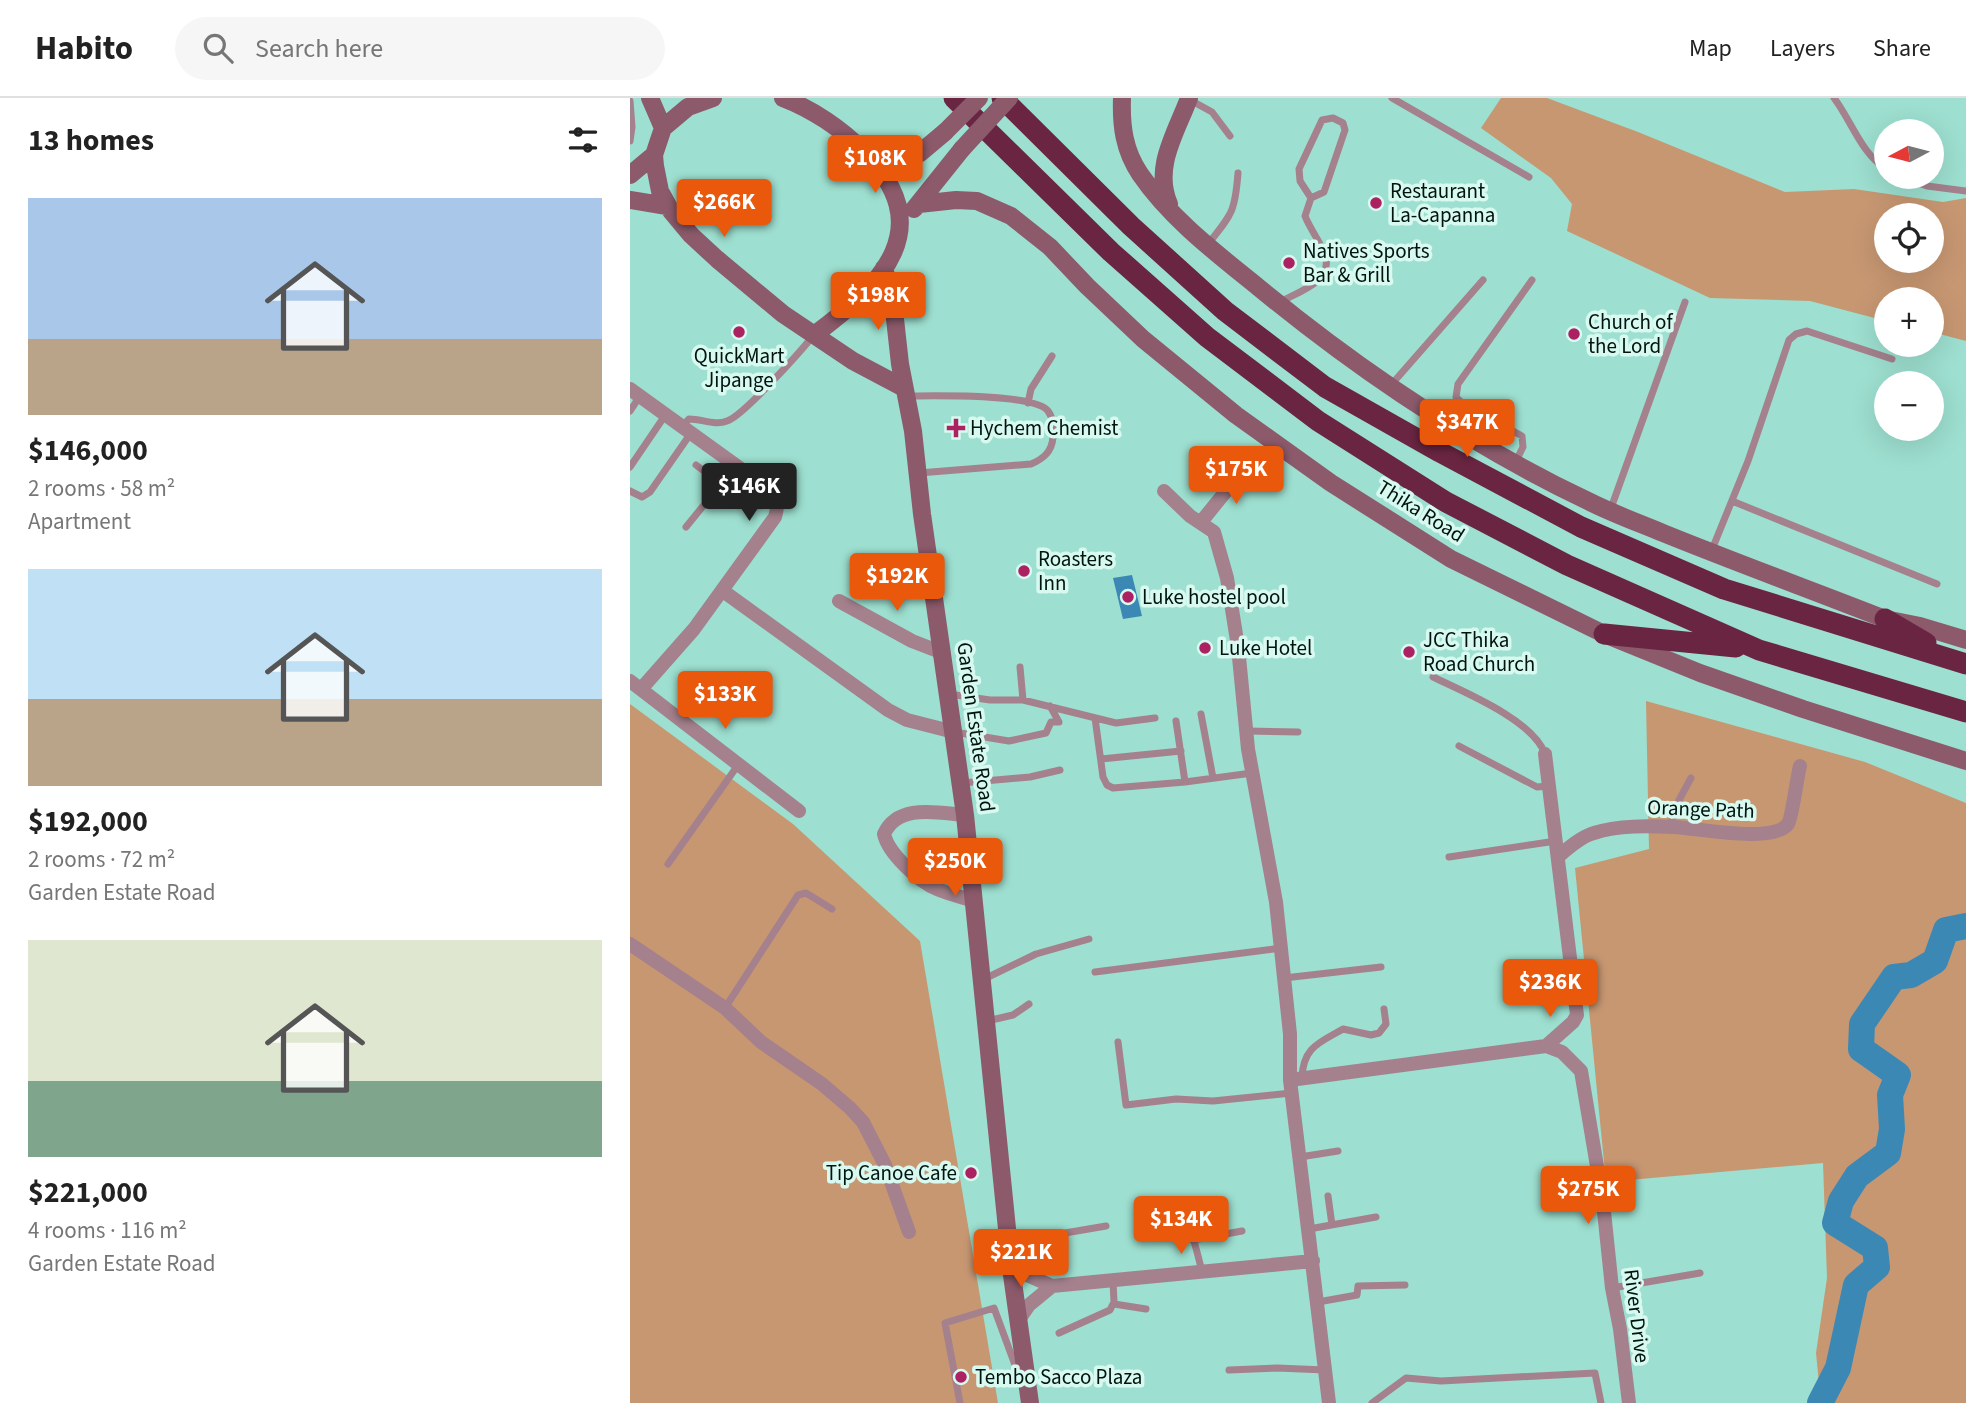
<!DOCTYPE html>
<meta charset="utf-8">
<style>
:root{--surface:#fff;--page:#f6f6f6;--text:#222;--muted:#767676;--line:#e0e0e0;--accent:#ea580c}
body{margin:0;font-family:"Source Sans 3",sans-serif;background:var(--page);color:var(--text);height:100vh;display:flex;flex-direction:column;font-size:26px;white-space:nowrap}
*{box-sizing:border-box;margin:0}
p{font-size:23px;color:var(--muted)}
.icon{flex:none;width:38px;height:38px;fill:none;stroke:currentColor;stroke-width:2;stroke-linecap:round;stroke-linejoin:round}
.map{position:relative;flex:1;overflow:hidden}
.drawer{display:flex;flex-direction:column;background:var(--surface);width:630px}
.drawer>*{flex:none}
.needle{width:46px;rotate:263deg}
.controls{position:absolute;left:1244px;top:21px;display:grid;gap:14px}
.controls a{display:grid;place-items:center;width:70px;height:70px;border-radius:50%;background:var(--surface);box-shadow:0 7px 28px #0002;font-size:35px}
.price{position:absolute;translate:-50% -60px;padding:0 16px;border-radius:7px;background:var(--accent);color:#fff;font-size:23px;line-height:46px;filter:drop-shadow(0 2px 4px #0008)}
.price::after{content:'';position:absolute;left:50%;top:42px;width:21px;height:16px;margin-left:-10px;background:inherit;clip-path:polygon(0 0,100% 0,50% 100%)}
.price.on{background:#222;color:#fff}
ul{padding:0;list-style:none}
li{display:grid;align-content:center;gap:14px;height:371px;padding:0 28px}
li span{display:grid;place-items:center;height:217px;border-radius:0px;color:#555}
li>.icon{margin-inline-start:auto}
span .icon{width:126px;height:126px;fill:#fffc;stroke-width:1}
li b{font-size:30px}
h2{display:flex;justify-content:space-between;align-items:center;height:84px;padding:0 28px;font-size:30px}
header{display:flex;align-items:center;gap:42px;box-sizing:border-box;height:98px;padding:0 35px;background:var(--surface);border-bottom:2px solid var(--line)}
header strong{font-size:33px}
nav{display:flex;gap:38px;margin-inline-start:auto;font-size:24px}
.search{width:490px;height:63px;background:var(--page);display:flex;align-items:center;gap:18px;box-sizing:border-box;padding:0 24px;border-radius:38px;color:var(--muted);font-size:26px}
main{display:flex;flex:1;min-height:0}
.map>svg:first-child{display:block}
</style>
<header>
<strong>Habito</strong>
<div class="search"><svg class="icon" aria-label="search" viewBox="0 0 24 24"><circle cx="10" cy="10" r="6"/><path d="M15 15l6 6"/></svg>Search here</div>
<nav><a>Map</a><a>Layers</a><a>Share</a></nav>
</header>
<main>
<section class="drawer">
<h2>13 homes<svg class="icon" aria-label="filters" viewBox="0 0 24 24"><path d="M4 7h16M4 17h16"/><circle cx="9" cy="7" r="2"/><circle cx="15" cy="17" r="2"/></svg></h2>
<ul>
<li><span style="background:linear-gradient(#a9c7e8 65%,#b9a48a 0)"><svg class="icon" aria-label="home" viewBox="0 0 24 24"><path d="M3 11l9-7 9 7M6 9v11h12V9"/></svg></span><div><b>$146,000</b><p>2 rooms · 58 m²</p><p>Apartment</p></div></li>
<li><span style="background:linear-gradient(#bfe0f5 60%,#b9a48a 0)"><svg class="icon" aria-label="home" viewBox="0 0 24 24"><path d="M3 11l9-7 9 7M6 9v11h12V9"/></svg></span><div><b>$192,000</b><p>2 rooms · 72 m²</p><p>Garden Estate Road</p></div></li>
<li><span style="background:linear-gradient(#dfe7d0 65%,#7fa58c 0)"><svg class="icon" aria-label="home" viewBox="0 0 24 24"><path d="M3 11l9-7 9 7M6 9v11h12V9"/></svg></span><div><b>$221,000</b><p>4 rooms · 116 m²</p><p>Garden Estate Road</p></div></li>
</ul>
</section>
<div class="map">
<svg width="1336" height="1305" viewBox="0 0 1336 1305">
<rect width="100%" height="100%" fill="#9ddfd0"/>
<path fill="#c79772" fill-rule="evenodd" d="M871,0h46l91,34 147,60 69,-3 89,13 23,-4v143l-34,-9v-33h-46v22l-76,-20 -100,-3 -143,-67 5,-27 -21,-26 -70,-50zM1302,117v46h-46v-46z
M1016,603l219,61 101,41v600h-145l-5,-50 11,-75 -4,-115 -217,19 -31,-314 74,-19z
M0,606l163,120 127,117 78,462h-368z"/>
<path fill="#3c88b5" d="M502,477l10,41 -19,3 -10,-41z"/>
<g fill="none" stroke-linecap="round" stroke-linejoin="round">
<path stroke="#3c88b5" stroke-width="26" d="M1190,1305l18,-35 18,-83 21,-18 -2,-19 -40,-25 6,-22 16,-25 31,-23 4,-24 -2,-34 8,-20 -37,-26 1,-25 32,-47 17,-2 24,-14 11,-31 20,-4"/>
<path stroke="#a4818c" stroke-width="7" d="M762,0l137,79
M1204,0c18,24 27,55 52,71
M560,2l22,12 18,24
M0,3l2,26 -2,14
M1271,79l26,9 39,5
M578,146c24,-30 27,-32 30,-71
M650,204c18,-10 54,-21 45,-47 -5,-14 -15,-26 -20,-39l6,-18 13,-6 21,-62 -2,-7 -10,-5 -11,2 -23,49 1,12 11,17
M761,287l92,-105
M278,298c24,0 126,-3 140,15 6,8 5,17 5,26 -1,15 -10,22 -22,27l-112,9
M398,305l3,-14 21,-33
M0,313l10,-15
M52,328l7,-7c13,0 26,7 38,2 16,-5 73,-69 86,-85
M885,365l8,-16 -1,-11 -60,-33 -6,-6 2,-13 74,-104
M66,367l54,41 28,-1
M0,369l36,-53
M0,393l12,6 8,-5 41,-59
M1102,403l205,83
M980,413l75,-209
M56,429l35,-43
M1081,454l37,-91 41,-121 7,-6 11,-3 85,28
M390,569l3,33
M803,579c31,15 100,43 112,77
M319,596l41,6h33l93,23 39,-5
M571,616l12,64
M465,620l8,59 4,8 6,3 72,-6 67,-9
M546,623l9,61
M617,633l51,1
M324,634l55,9 37,-8 5,-11h8l-9,-16
M829,648l78,41 11,-1
M471,661l80,-8
M332,685l68,-6 30,-7
M1040,728l9,-26 12,-22
M819,759l107,-16
M38,766l70,-99
M465,874l186,-24
M654,880l97,-11
M352,882l54,-26 53,-15
M95,910l73,-113 8,-2 26,16
M357,923l26,-6 16,-11
M488,944l8,63 50,-6 37,2 78,-8
M672,980c1,-31 17,-35 41,-49l28,6 8,-2 7,-9 -2,-15
M670,1059l38,-6
M698,1098l4,29
M541,1106c21,17 24,42 31,67
M679,1131l67,-12
M563,1142l49,-9
M379,1147l26,4 11,-4 19,-12 41,-7
M982,1190l88,-15
M688,1204l39,-7 1,-9 47,-1
M484,1206l32,5
M429,1235l51,-23 4,-8 -1,-21
M599,1272l48,-2 48,2
M330,1305l-15,-80 49,-15 24,65
M742,1305l34,-25 35,3 154,-8 6,30"/>
<path stroke="#a4818c" stroke-width="14" d="M0,291l133,96c12,11 17,16 12,32l-81,112 -52,59
M534,393l26,25 24,16 13,46 11,69 10,102 28,153 14,132v46l39,323
M571,424l43,-53
M93,493l165,119 19,10 47,12
M209,503l73,40 31,12
M0,583l169,130
M335,717c-27,-2 -67,-12 -81,19 4,19 35,48 53,55 12,5 25,8 37,12
M929,758c9,-8 23,-20 35,-23 24,-8 55,-7 80,-6 23,1 99,17 114,-3 4,-6 9,-47 12,-58
M0,846l95,64 36,34 61,42 28,24 13,14 22,43 24,67
M916,948l16,6 19,19 22,131 9,86 8,41 9,74
M660,982l256,-34 27,-24 4,-7 -32,-261
M381,1170l41,18 261,-25
M388,1223l11,-16 23,-19"/>
<path stroke="#8c5a6b" stroke-width="18" d="M20,0l13,30
M83,0l-25,9 -25,21 -9,27 1,11 5,25 11,20 20,24 26,24 66,55 70,47 51,27
M153,0c29,11 59,31 80,53 77,76 20,133 -49,184
M492,0c-1,28 2,52 18,76 30,44 76,79 118,113 102,84 212,158 332,215 24,12 49,21 73,31 74,30 148,57 222,86l35,7 46,14
M241,60l49,-5 25,-21
M0,77l24,-20
M0,102l37,6
M289,106l37,-4 21,1 34,15 39,31 37,39 56,53 93,76 95,68 120,76 153,75 96,39 103,36 163,52
M539,106c-16,-37 7,-71 20,-106
M284,111l48,-60
M254,170l9,33 7,63 13,67 9,83 43,301 46,453 19,135"/>
<path stroke="#692541" stroke-width="21" d="M324,0l157,154 96,85 111,84 128,81 121,63 192,85 207,62
M372,0l129,128 94,85 100,76 115,65 141,75 143,62 242,75
M1255,521l41,24
M974,536l132,13"/>
<path stroke="#8c5a6b" stroke-width="18" d="M315,34l34,-34
M332,51l47,-51"/>
</g>
<g fill="#ac2162" stroke="#d8f9f0" stroke-width="2.5">
<circle cx="746" cy="105" r="7"/>
<circle cx="659" cy="165" r="7"/>
<circle cx="109" cy="234" r="7"/>
<circle cx="944" cy="236" r="7"/>
<path d="M322.5 319.5h7v7h7v7h-7v7h-7v-7h-7v-7h7z"/>
<circle cx="394" cy="473" r="7"/>
<circle cx="498" cy="499" r="7"/>
<circle cx="575" cy="550" r="7"/>
<circle cx="779" cy="554" r="7"/>
<circle cx="341" cy="1075" r="7"/>
<circle cx="331" cy="1279" r="7"/>
</g>
<g text-anchor="middle" dominant-baseline="central" stroke-width="7" stroke-linejoin="round" paint-order="stroke">
<g font-size="21" fill="#00140f" stroke="#d8f9f0" text-anchor="start">
<text x="760" y="93">Restaurant<tspan x="760" dy="24">La-Capanna</tspan></text>
<text x="673" y="153">Natives Sports<tspan x="673" dy="24">Bar &amp; Grill</tspan></text>
<text x="958" y="224">Church of<tspan x="958" dy="24">the Lord</tspan></text>
<text x="109" y="258" text-anchor="middle">QuickMart<tspan x="109" dy="24">Jipange</tspan></text>
<text x="340" y="330">Hychem Chemist</text>
<text x="408" y="461">Roasters<tspan x="408" dy="24">Inn</tspan></text>
<text x="512" y="499">Luke hostel pool</text>
<text x="793" y="542">JCC Thika<tspan x="793" dy="24">Road Church</tspan></text>
<text x="589" y="550">Luke Hotel</text>
<text x="327" y="1075" text-anchor="end">Tip Canoe Cafe</text>
<text x="345" y="1279">Tembo Sacco Plaza</text>
</g>
<g font-size="21" fill="#00140f" stroke="#d8f9f0">
<text transform="translate(791 413) rotate(32)">Thika Road</text>
<text transform="translate(346 629) rotate(82)">Garden Estate Road</text>
<text transform="translate(1071 711) rotate(2)">Orange Path</text>
<text transform="translate(1007 1218) rotate(83)">River Drive</text>
</g>
</g>
</svg>
<div class="controls">
<a><svg class="needle" viewBox="-14 -14 28 28"><path d="M0-13l5 13h-10z" fill="#e53935"/><path d="M0 13l5-13h-10z" fill="#767676"/></svg></a>
<a><svg class="icon" aria-label="locate" viewBox="0 0 24 24"><circle cx="12" cy="12" r="6"/><path d="M12 2v4M12 18v4M2 12h4M18 12h4"/></svg></a>
<a>+</a>
<a>−</a>
</div>
<b class="price" style="left:245px;top:97px">$108K</b>
<b class="price" style="left:94px;top:141px">$266K</b>
<b class="price" style="left:248px;top:234px">$198K</b>
<b class="price" style="left:837px;top:361px">$347K</b>
<b class="price" style="left:606px;top:408px">$175K</b>
<b class="price on" style="left:119px;top:425px">$146K</b>
<b class="price" style="left:267px;top:515px">$192K</b>
<b class="price" style="left:95px;top:633px">$133K</b>
<b class="price" style="left:325px;top:800px">$250K</b>
<b class="price" style="left:920px;top:921px">$236K</b>
<b class="price" style="left:958px;top:1128px">$275K</b>
<b class="price" style="left:551px;top:1158px">$134K</b>
<b class="price" style="left:391px;top:1191px">$221K</b>
</div>
</main>
